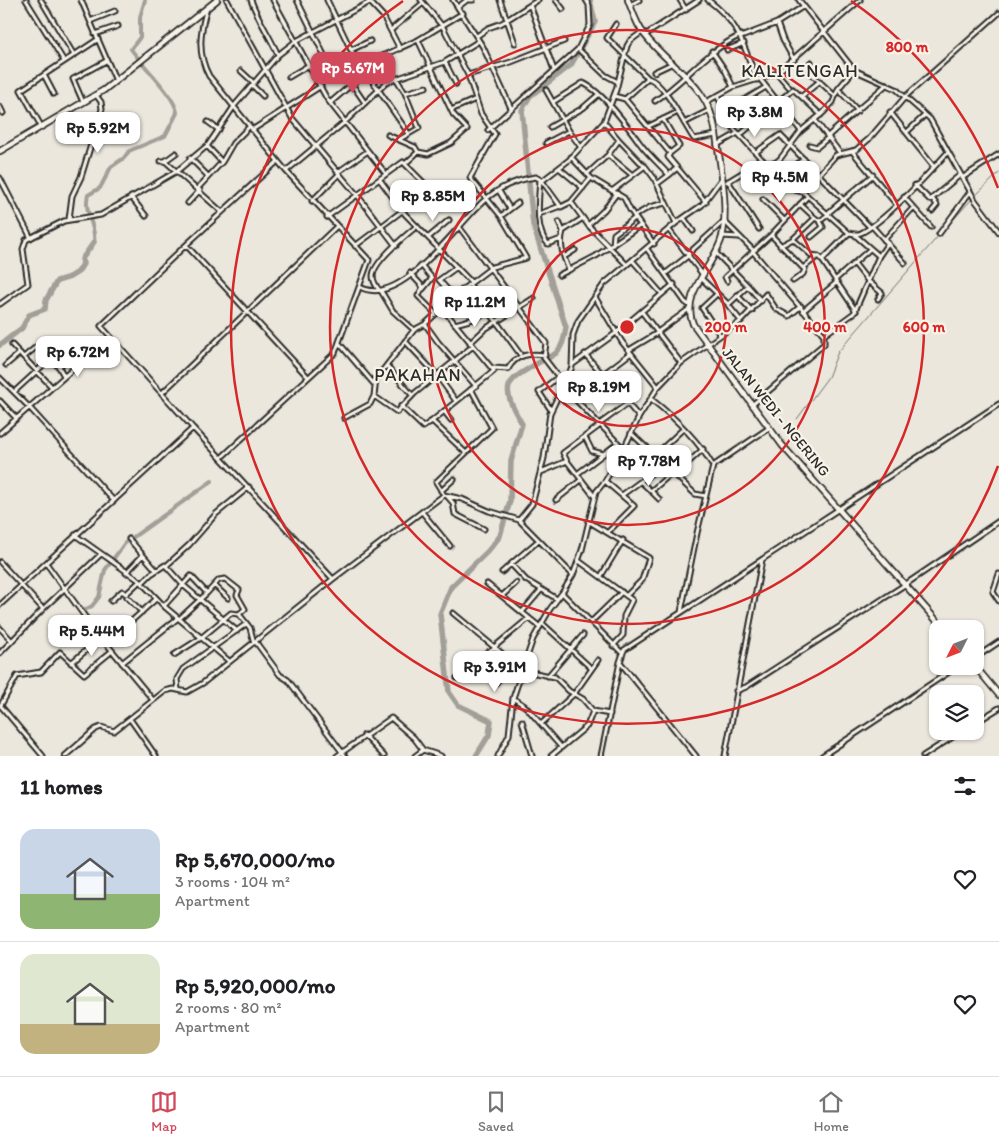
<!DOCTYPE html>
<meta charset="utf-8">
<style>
:root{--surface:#fff;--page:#f2f2f2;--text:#202124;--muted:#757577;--line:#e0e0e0;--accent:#d1495b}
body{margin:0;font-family:Itim,sans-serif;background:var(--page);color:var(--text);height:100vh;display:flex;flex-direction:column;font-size:19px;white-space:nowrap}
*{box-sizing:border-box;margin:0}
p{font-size:16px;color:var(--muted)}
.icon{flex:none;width:28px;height:28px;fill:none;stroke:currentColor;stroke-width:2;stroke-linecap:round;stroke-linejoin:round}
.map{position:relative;height:756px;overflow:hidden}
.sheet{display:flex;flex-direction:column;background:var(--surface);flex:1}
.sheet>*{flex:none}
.needle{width:32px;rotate:228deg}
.fabs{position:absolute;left:929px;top:620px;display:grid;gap:10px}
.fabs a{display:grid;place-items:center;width:55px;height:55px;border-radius:10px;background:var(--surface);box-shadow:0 1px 4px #0004;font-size:25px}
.price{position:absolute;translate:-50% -42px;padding:0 11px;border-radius:10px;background:#fff;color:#222;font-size:16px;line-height:32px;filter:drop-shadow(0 1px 2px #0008)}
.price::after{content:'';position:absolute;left:50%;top:30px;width:15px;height:11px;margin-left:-8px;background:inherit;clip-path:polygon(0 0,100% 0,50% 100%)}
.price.selected{background:var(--accent);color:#fff}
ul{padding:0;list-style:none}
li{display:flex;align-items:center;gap:15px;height:125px;padding:0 20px}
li+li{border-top:1px solid var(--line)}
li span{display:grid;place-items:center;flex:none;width:140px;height:100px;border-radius:15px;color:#555}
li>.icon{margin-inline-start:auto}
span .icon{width:60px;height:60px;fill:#fffc;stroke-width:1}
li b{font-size:21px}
h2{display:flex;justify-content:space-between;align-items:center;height:60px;padding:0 20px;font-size:21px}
.tabs{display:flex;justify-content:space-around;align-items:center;height:70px;border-top:1px solid var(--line);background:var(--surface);font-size:14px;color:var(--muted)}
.tabs a{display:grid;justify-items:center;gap:2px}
.tabs .selected{color:var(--accent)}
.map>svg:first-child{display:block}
</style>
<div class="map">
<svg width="999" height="756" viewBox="0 0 999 756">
<rect width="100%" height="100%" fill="#ebe7dd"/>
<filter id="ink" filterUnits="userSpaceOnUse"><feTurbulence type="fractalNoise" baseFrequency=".02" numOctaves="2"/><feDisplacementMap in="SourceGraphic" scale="10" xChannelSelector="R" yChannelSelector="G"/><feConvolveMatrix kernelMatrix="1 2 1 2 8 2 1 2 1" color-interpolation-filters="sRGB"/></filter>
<g filter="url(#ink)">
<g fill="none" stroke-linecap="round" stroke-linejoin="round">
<path stroke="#72716c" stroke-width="1" d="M975,196l24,-23
M943,231l29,-32
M797,419l31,-42 10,-25 102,-118"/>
<path stroke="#a29f98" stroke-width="4" d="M94,242c3,-14 -11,-31 -6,-47l12,-7 11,-21 13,-9 5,-7 36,-15 12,-23c-1,-16 -36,-49 -46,-64l9,-12v-20l5,-17
M81,612l11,-6 7,-9 6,-27 20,-27 87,-62"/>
<path stroke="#a29f98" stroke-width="5.5" d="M0,345l22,-17 7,-13 16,-6 1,-9 11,-19 13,-4 8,-5 5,-8 -1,-5 12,-17
M476,756l13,-21 2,-14 -33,-16 -9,-13 -9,-78 11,-27 37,-36 12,-15 10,-35 1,-40 11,-37c-24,-41 -16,-42 21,-64 4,-2 11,-4 14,-8 6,-6 8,-17 9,-25l-33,-102 -11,-115 8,-14 41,-31 24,-43 -5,-22"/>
<defs>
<path id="minor" d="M26,0l38,61
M41,0l33,55
M81,0l35,81
M227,0l65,118 66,78 38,50
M251,0c7,20 19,36 27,55
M273,0l54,99 59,75
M297,0l28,57 9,12
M327,0l24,50 58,84
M368,0l15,16 17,33
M421,0l22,27 25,48
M453,0l30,47 28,61
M500,0l15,43
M556,0l7,9
M680,0l6,10
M708,0c33,25 34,43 49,80
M799,0l55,70 42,19 34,30 45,81 24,32
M530,5l24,65
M630,5l9,-5
M458,7l9,-7h6
M207,8c-7,23 -10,46 2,68l77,95 83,89 -34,93 -113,104
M90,21l25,-10
M777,23l6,17 11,20
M616,24l-9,14 41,40
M391,30l32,-27
M95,34l23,-8
M645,35l54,-35
M477,36l11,-8 14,-5 36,-23
M741,37l36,-14 27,-17
M578,49l27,26 13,7
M351,50l19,-9
M727,50l17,-7
M712,51l13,19 8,17
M445,62l11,22
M811,62l-6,6 29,27
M362,65l56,-25 45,-27
M241,71l13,12
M654,72l19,-9
M777,73l12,14
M44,75l10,19
M289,77l20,-12
M396,78l9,15 14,35 -19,11
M760,79l41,52
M352,84l13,19
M252,85l11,11
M766,87l-40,24 8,18 54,59 15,4
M838,89l20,22
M546,90l23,41 -23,12
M405,93l21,-6
M614,96l11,3 23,-21c17,5 36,47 46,61l22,-4
M717,96l9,15
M802,96l18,-15
M625,99l45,54
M655,101c31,-21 51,-50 86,-66
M83,102l-10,-23 33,-18
M553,102l30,-19c20,9 46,45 59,63 8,10 18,19 27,29l-12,9
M706,102l27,-15 44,-14 83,-73
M330,103l36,-31
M0,107l3,6
M451,110l25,-11
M890,112l44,55
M762,115l7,7
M663,119l16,27 -9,7 -2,4 38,45
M815,120l25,33
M208,122l11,8
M604,122l15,18 -11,15 23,19
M684,123l26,-13
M41,126l-20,-36 76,-50
M649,126l27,-13
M550,127l33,-19 15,-13
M96,129l10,1 11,-3
M252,130l69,-44
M488,130l90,-81 12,-24 -1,-20 -3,-5
M569,131l11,15
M907,132l18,-17
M388,135l27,12 3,5
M740,135l53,-46 28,26
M828,136l59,-52
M619,140l25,26
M717,145l21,-12
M810,145l7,2 12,-10
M207,146l15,16
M852,151l44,53
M756,152l24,-17 90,92
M947,153c-18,20 -63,69 -86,80 -4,2 -7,1 -12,0l-46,-41 33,-37 20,-5 13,-11 37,-43 93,-83
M571,157l20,21 33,20 6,12 24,34
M190,158l18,18
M161,161h4l57,51
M165,161l11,-8
M406,163l12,-11 10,2 23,-11 16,-14 -14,-15 -35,-74
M766,163h9l5,-4 21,-28 23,-19 9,-10 5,-13 16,-19
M559,168l24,20
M286,171l59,-49 42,-40 58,-20 34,-21
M338,172l30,-21
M587,174l21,-19
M669,175l8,-7
M779,177l25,-18
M0,178l31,60
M962,178l37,-24
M540,179c-1,19 -6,50 8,65l13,-5
M380,180l25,34 66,68
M542,181l27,-21 35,-38 12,-32 11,-44 3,-5 12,-9
M728,181l31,48
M727,182l36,-22
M915,185l15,15 30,-25
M198,188l24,-26 11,-19 16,-16
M499,191l11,18
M612,191l33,-25 9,12 22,45
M131,197l15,19
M904,197l27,30
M932,198l5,7 -5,6
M763,199l21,21
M312,201l27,-27
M571,202l20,-24
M188,203l12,-13
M800,204l15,14
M828,213l45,-38
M539,214l21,-8
M501,216l17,-13
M634,216l16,-9 15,-4
M327,217l76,-55 31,31
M684,218l9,13
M69,219l3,-23 9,-19 21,-68 -1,-7 -5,-7
M559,222l4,9c-4,14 0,25 6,39l27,-14 45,-31
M588,225l16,-15 13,-17
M872,226l33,37
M460,228l86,115 -2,15 20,26
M669,230l34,45
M563,231l20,-13
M939,234l31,-42
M771,235l36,-38
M855,235l24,21
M722,236l17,1
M429,237l20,-17
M811,237l12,-10 -3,-6
M793,239l18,16 7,1
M884,240l29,-32
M186,245l122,132
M613,245l1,-11 21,-16
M355,246l47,-35 27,-24
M780,246l13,-7 22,-21 5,3 9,-7
M647,249l38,53 4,3
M716,253l32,33 -20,19 13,16
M688,254l36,-33 29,29 1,3 70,82v9l-72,61
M564,257l11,-7
M632,260l30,34
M822,260l27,-27
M854,263l14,18 14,12 -4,6
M421,265l11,13 -9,11
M410,273l13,14 -5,9 17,17
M665,274l24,-19
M559,275l10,-5
M702,279l26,25
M835,280l35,-31
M727,281l-2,-4 46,-42 32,33 14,-11h3l36,54
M793,281l10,-7 2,-5
M469,284l51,70
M748,286l13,15
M360,287c42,23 100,-68 127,-89 14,-11 32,-19 49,-21l6,4 19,26 10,-5 17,23 38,39
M379,290c-3,-4 -6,-8 -6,-14 0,-14 33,-41 44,-50
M381,291l12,20 21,19
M457,294l-9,-4 -9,-10 18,-13
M717,294l-15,14 18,27
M737,295l15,16
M595,297l27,45 36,45
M0,304l28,-20 -5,-35 3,-9 38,-19 37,-6 76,-44 31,-26 27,-40 43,-50 18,-14 74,-39
M442,308l52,63 -62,50 34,32 -30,29 8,13
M803,311l33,-28
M642,312l39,51
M425,324l13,18 38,44
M455,324l22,-6 10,-7
M659,331l30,-22
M824,335l30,-22 25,-57 9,-13
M405,341l32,34 19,26
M339,343l35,41
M470,343l15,-14 49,-31
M12,345l39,41
M629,350l30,-18
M585,354l54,63
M24,357l12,-10 23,20 5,9
M6,365l14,-12
M572,365l44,-32 58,-49
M59,367l16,-17
M388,367l24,28
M493,368l15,1c8,-15 22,-16 37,-14
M602,375l29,-22
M0,378l29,29 85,94
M563,387l61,62
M14,392l36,-33
M162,393l174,-166
M374,396l23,16 18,-19 58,-47
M651,399c23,18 47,41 62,67
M0,401l16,17
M401,406l22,21 9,-6
M551,410l-12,-18 19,-15
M444,411l7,9
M344,418l26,-14 4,-8 2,-17 38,-49 11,-6 38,-35 29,-22 34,-9 -25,-42 -31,-38 25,-44 -14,-20 -13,-39 43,-13 53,-21
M598,425l29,-21
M193,428l140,151
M0,433l81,-71
M631,433l64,61 11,2
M585,437l7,14 11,3
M466,453l26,-25 -21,-39
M655,455l28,-26
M635,458l12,-11
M567,461l27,35
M541,472l26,-11 -4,-8 36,-27
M577,474l41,-31
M676,474l27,-25
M605,481l29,25 -26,26
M641,482l10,9
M441,491l13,-12
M622,495l42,-31
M447,496l6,7 2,11 29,15
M659,499l-8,-8 22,-19
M556,500l25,-20
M422,512l28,34
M588,521l61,37 -7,22 -15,15
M75,535l65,46 25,26 64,54
M129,539l27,31
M538,541l-27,23 15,16 31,19
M579,561l53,39 -8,16 -1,19 -10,11
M0,562l43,47
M46,563l45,62 62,75
M166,566l23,-21 27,-31 33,-27
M502,572l9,-8
M126,573l17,-18
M999,574l-6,18 6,9
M573,575l9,-25 14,-58 9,-11 15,-24 19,-40 19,-30 23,-24 60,-42 25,-27 10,15 13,7 12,-10
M601,576l22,-36
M142,583l9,-9 14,-9 18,20 54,46
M487,584l53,43
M214,585l14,13
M503,595l13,-12
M127,597l15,15
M111,601l11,-10 4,3 14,-13
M0,605l193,-177 -92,-102 85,-81 92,-84
M164,606l27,-30 16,17 12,-13 6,-1 14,11 -2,5 8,14 -6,5 11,14 4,15
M523,611l18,-21
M681,612l16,-79 16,-67 56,-38
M453,613l63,52 15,7 24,5 14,14 14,8 10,12 17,3
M179,619l28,-26
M591,622l31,-30
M542,623l49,45
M0,628l12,13
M255,641l25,34 8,5 57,76
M106,644l50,-45
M0,653l43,-44 58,-55
M622,653l-60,-60 11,-18 -54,-55 13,-16 12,-46 6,-45 22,-46 1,-32 5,-14 26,-37 72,-61 26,-18 20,-27
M174,655l27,-17 30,-25 8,1
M975,658l24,-16
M71,663l30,-25
M122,663l56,-45
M474,664l21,20 18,-21
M548,676l35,-41
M457,678l72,-60
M178,690l-1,-11 6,-10 63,-45
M736,691l10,-4 160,-103 93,-63
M513,698l13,9 35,40
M0,705l43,51
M1,705l16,-29 24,-4 19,-20 24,22 28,-23
M130,719l26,37
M522,721l10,35
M975,723l24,-15
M541,724l33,-30 24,-34
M364,735l20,21
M65,756l31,-27 5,-2 13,4 51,-40 8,-2 14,3 16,-9 130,-104 111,-84 18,4 27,12 30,9
M337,756l54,-38 23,20 9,12 18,6
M415,756l8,-6
M498,756l11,-21 4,-37 20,-59 17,-30 12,-16
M551,756l36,-30 6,-15
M601,756l19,-94
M696,756l-76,-94 4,-12 375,-246
M725,756l37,-196
M822,756l136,-90
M923,756l39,-25"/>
<path id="major" d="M628,0c5,12 8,24 16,34 28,37 65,48 72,100 4,30 13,74 6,103 -8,30 -42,56 -29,87l89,121 162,184
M0,151l104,-61 113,-90
M975,666l24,29"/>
</defs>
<use href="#minor" stroke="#2b2b2b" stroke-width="7"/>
<use href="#major" stroke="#2b2b2b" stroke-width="8"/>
<use href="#minor" stroke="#f7f3e8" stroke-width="3"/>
<use href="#major" stroke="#f7f3e8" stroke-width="4.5"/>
</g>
</g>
<g fill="none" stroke="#d62828" stroke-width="2.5">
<circle cx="627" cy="327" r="99"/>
<circle cx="627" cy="327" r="198"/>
<circle cx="627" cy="327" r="297"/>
<path d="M998 466A396 396 0 1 1 403 1M851 1A396 396 0 0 1 998 188"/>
</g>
<g text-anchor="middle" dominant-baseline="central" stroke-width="4.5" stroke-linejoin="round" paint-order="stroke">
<g font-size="15" fill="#2b2b2b" stroke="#f7f3e8">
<text transform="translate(776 412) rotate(51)">JALAN WEDI - NGERING</text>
</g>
<g font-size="18" letter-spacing="1" fill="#2b2b2b" stroke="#f7f3e8">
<text x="800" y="71">KALITENGAH</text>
<text x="418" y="375">PAKAHAN</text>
</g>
</g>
<circle cx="627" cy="327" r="8" fill="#d62828" stroke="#f7f3e8" stroke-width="2.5"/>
<g font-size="15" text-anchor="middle" font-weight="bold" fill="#d62828" stroke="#f7f3e8" stroke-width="4.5" stroke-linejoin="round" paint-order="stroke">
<text x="907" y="52">800 m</text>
<text x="726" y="332">200 m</text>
<text x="825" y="332">400 m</text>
<text x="924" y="332">600 m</text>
</g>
</svg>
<div class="fabs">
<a><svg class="needle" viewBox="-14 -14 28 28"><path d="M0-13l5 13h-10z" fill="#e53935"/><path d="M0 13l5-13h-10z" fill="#757577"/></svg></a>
<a><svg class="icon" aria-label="layers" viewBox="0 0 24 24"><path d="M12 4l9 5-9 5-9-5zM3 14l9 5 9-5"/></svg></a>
</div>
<b class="price selected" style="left:353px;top:94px">Rp 5.67M</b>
<b class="price" style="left:755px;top:138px">Rp 3.8M</b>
<b class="price" style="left:98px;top:154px">Rp 5.92M</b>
<b class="price" style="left:780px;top:203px">Rp 4.5M</b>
<b class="price" style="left:433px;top:222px">Rp 8.85M</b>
<b class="price" style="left:475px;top:328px">Rp 11.2M</b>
<b class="price" style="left:78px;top:378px">Rp 6.72M</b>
<b class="price" style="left:599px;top:413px">Rp 8.19M</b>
<b class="price" style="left:649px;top:487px">Rp 7.78M</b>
<b class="price" style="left:92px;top:657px">Rp 5.44M</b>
<b class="price" style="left:495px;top:693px">Rp 3.91M</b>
</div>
<section class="sheet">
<h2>11 homes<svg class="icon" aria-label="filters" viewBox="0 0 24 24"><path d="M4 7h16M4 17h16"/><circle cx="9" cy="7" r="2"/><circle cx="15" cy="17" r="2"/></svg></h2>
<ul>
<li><span style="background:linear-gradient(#c9d6e8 65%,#8fb573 0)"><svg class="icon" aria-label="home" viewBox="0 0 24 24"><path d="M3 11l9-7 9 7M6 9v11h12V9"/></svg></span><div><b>Rp 5,670,000/mo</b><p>3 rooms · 104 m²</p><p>Apartment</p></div><svg class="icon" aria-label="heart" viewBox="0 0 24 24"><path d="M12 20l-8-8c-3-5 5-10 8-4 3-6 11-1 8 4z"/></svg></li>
<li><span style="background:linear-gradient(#dfe7d0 70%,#c2b280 0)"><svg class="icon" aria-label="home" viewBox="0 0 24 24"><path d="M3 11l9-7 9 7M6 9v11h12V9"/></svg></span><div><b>Rp 5,920,000/mo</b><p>2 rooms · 80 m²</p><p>Apartment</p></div><svg class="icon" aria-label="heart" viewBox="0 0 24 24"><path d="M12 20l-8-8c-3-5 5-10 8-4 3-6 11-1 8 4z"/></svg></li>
</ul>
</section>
<nav class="tabs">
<a class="selected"><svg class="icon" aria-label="map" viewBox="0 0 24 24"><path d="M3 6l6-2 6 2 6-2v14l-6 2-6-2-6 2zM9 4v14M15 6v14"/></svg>Map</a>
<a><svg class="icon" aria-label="saved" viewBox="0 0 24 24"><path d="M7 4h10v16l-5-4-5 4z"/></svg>Saved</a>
<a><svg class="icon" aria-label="home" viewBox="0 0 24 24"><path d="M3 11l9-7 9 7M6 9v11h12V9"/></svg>Home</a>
</nav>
